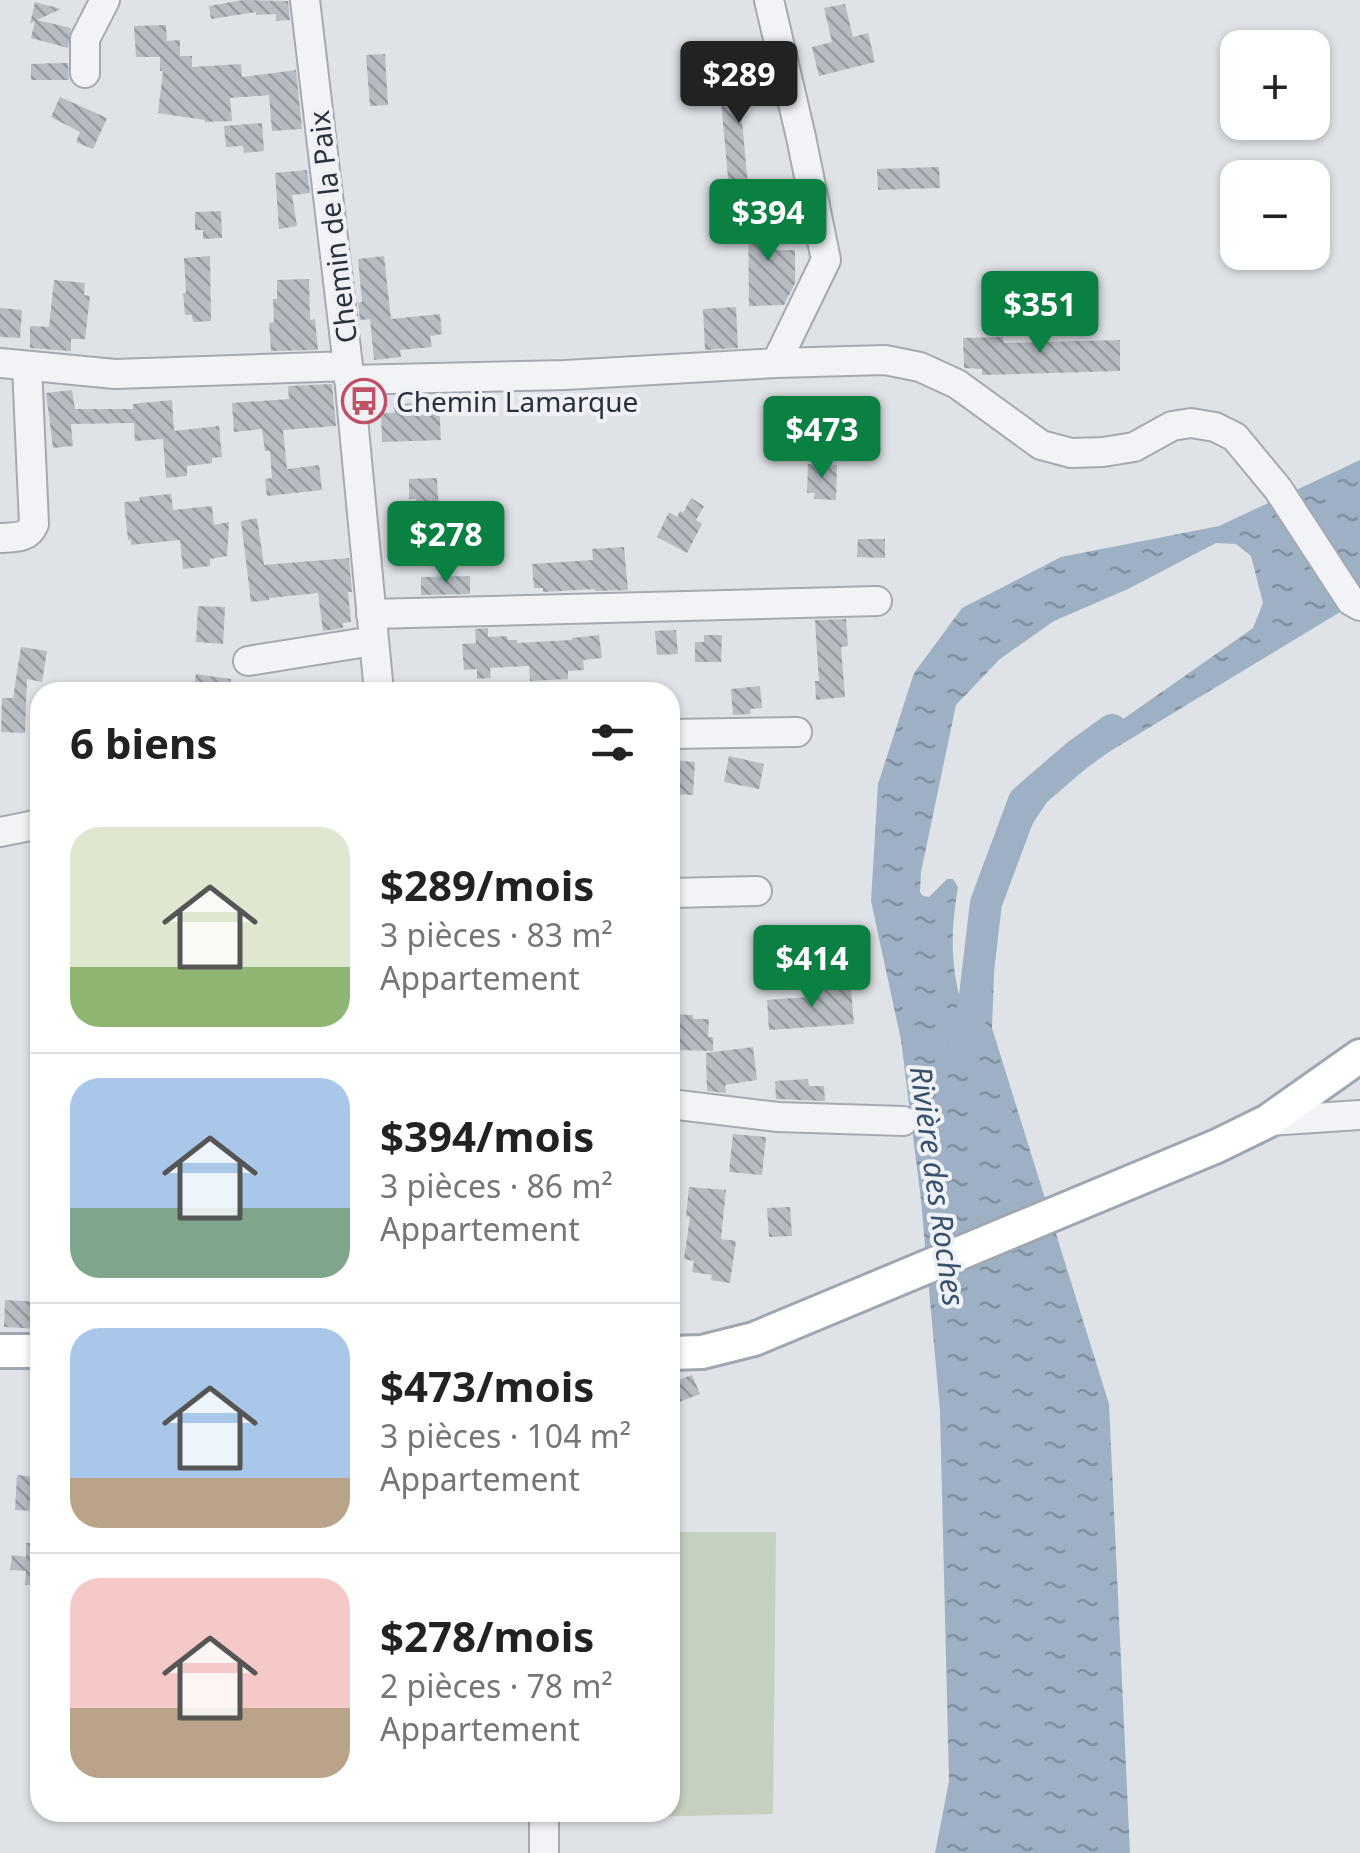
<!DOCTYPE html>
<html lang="fr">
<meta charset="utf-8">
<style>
:root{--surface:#fff;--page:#f6f6f6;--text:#222;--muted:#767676;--line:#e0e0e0;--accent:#0b8043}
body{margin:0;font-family:"Noto Sans",sans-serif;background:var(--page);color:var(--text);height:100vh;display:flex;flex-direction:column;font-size:38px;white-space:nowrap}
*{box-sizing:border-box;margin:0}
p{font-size:32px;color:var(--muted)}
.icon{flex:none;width:55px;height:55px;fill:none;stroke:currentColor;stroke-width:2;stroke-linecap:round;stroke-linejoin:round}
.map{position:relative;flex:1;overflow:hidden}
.details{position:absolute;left:30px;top:682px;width:650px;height:1140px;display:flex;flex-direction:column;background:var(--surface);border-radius:30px;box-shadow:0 2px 8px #0004}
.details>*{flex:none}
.buttons{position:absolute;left:1220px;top:30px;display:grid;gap:20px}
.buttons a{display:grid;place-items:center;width:110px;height:110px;border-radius:20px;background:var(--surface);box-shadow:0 2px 8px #0004;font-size:50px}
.price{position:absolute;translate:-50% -85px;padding:0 22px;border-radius:10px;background:var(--accent);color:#fff;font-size:32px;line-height:65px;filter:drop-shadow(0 2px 5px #0008)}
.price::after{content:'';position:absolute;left:50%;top:60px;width:30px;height:22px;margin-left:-15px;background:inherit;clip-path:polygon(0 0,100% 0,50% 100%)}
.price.selected{background:#222;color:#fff}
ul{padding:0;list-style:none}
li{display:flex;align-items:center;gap:30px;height:250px;padding:0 40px}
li+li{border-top:2px solid var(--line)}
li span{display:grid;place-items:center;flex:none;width:280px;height:200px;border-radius:30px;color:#555}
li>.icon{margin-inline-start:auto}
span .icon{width:120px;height:120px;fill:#fffc;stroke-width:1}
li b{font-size:42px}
h2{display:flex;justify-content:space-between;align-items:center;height:120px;padding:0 40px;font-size:42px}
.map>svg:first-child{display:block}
</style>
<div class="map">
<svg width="1360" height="1853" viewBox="0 0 1360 1853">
<defs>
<pattern id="water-ripples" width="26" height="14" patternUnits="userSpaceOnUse" patternTransform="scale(2.5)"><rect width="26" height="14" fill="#9eb1c4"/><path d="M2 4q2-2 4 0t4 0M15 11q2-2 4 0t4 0" fill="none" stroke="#8191a0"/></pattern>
<pattern id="building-back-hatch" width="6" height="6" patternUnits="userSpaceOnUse" patternTransform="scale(2.5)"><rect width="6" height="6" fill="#b7bcc3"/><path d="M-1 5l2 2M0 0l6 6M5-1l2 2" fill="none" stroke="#9599a0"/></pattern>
</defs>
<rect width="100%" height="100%" fill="#dfe3e7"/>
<path fill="#c5d0c1" d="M670,1532h106l-3,282 -178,4v-5l75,-1z"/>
<path fill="url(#water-ripples)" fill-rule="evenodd" d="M1360,460v140l-299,181 -42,63 -23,79 -4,105 117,376 21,449h-195l14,-72 -9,-370 -19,-211 -20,-160 -30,-139 7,-117 36,-111 48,-65 99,-51 158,-31zM1216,543l20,1 15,12 12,47 -10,25 -154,108 -75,65 -28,61 -10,41 -9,96c-5,6 -9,7 -16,4 -11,-42 -10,-73 -3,-116l-5,-8h-6l-18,18 -6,-1 -3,-4 1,-20 35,-167 44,-46 54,-38 74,-32z"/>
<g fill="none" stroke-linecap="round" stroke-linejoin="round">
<path stroke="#9eb1c4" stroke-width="32" d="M963,1045l11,-41 12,-101 38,-102 52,-45 36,-26"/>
</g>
<path fill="url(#building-back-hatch)" d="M243,0l45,1 2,19 -14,1v-7l-20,1v-3l-45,7 -2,-13z
M35,2l26,7 -24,11 34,8 -3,20 -37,-10 4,-17 -5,3z
M845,4l8,33 15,-4 7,29 -56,14 -7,-29 20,-5 -8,-34z
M166,25l1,16 13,-1v16h12v11l49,-3 1,13 54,-7 6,59 -30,2 -3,-36 -39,3 2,23 -27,1v-2l-47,-7 5,-42h-3v-14h-24l-2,-31z
M385,54l3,51 -18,1 -4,-51z
M57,63h11l1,17h-38v-16z
M768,74l5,21 -33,3 9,100 -19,2 -11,-122z
M60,97l47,21 -14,31 -17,-7 4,-10 -29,-15z
M262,123l2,28 -20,2 -1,-7 -17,1 -2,-21z
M939,167l1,21 -62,2 -1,-21z
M307,170l3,23 -18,2 5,31 -18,3 -4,-56z
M221,211l1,27 -19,1v-9h-8v-18z
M748,213h25v37h22v33l-11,22 -35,1z
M210,256l1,65 -18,1 -1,-7h-7l-2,-22h3l-2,-35z
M384,256l7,63 49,-5 2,20 -12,2 2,11 -32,3 1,7 -27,3 -4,-41 -10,1 -2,-17 4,-1 -4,-43z
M309,279l1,41 5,-1 3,31 -47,1 -2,-28 5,-1 -1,-23h4v-19z
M54,280l31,3 -1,12 6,1 -5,43h-14v12l-41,-3v-22l19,1z
M736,307l2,41 -33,2 -2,-41z
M0,308l22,2 -2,28 -20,-1z
M1003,337l1,6 116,-3v31l-138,4v-6l-18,-1 -1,-30z
M332,384l4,42 -53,4 4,39 32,-4 3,25 -55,6 -2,-17 7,-1 -2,-27h-5l-3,-22 -28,3 -2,-29 57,-4 -1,-13z
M72,390l3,19h58v-5l39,-4 2,31 45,-5 3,31 -10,1v5l-25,3v10l-21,2 -3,-39 -28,2 -1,-18 -63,1 2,22 -20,2 -7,-55z
M439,402l2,38 -59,2 -1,-29h14l-1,-9z
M808,464l29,1 -1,35 -22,-1 1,-6h-8z
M437,478l2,36h37l-1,-7 21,-2 2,26 -4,1 1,15 -16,1 -1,-16 -35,4v8l-26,1 -1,-46h-7v-20z
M171,494l2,16 39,-4 2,19 15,-3 -2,34 -17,3v7l-27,3 -3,-29 -49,5v-6l-3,1 -4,-38 16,-1 -1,-4z
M691,498l13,8 -8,14 6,4 -15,29 -30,-16 12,-25 8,5 3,-6 3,2z
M257,518l7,47 85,-7 3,34h-4l3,30 -8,1v5l-20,3 -5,-38 -49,5v2l-18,2 -10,-81z
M858,539h27v19l-28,-1z
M624,547l4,43 -33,1v-2l-52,3v-4h-9l-2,-24 61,-4 -1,-11z
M470,576v18l-49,1v-18z
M198,606l27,1 -2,37 -27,-2z
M846,619l2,27 -7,1 4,50 -29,3 -1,-19h4l-4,-61z
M488,628v9l19,-1 1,4h9v3l55,-3v-2l27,-3 3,23 -19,2 1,10 -16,1v8l-38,2 -1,-15 -39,2 1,10 -14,1v-10l-13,1 -2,-26 14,-1 -1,-14z
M676,630l2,24 -21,1 -2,-24z
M704,635h18l-1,27h-26v-20h9z
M21,647l26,4 -5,31 -15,-3 -2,54 -24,-1 1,-34h11z
M196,674l35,5 -2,13h-36z
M760,686l2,22 -12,1 1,5 -18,1 -2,-26z
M729,756l35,8 -5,25 -35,-7z
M670,760l25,2 -2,33 -23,-1z
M782,935h18l1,27 -44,1 -1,-27z
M851,988l3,36 -85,6 -2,-30 43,-3 -1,-7z
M670,1014l23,1v4h16l-1,18h5v14l-43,-1z
M753,1047l4,33 -32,5 1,8 -19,-2 -1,-38z
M808,1079l1,7h15l1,15 -49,-2 -1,-18z
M733,1134l33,3 -4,38 -33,-3z
M689,1187l37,3 -5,49 15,2 -6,42 -19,-3 1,-5 -20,-3 2,-11 -10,-2 6,-42 -4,-1z
M790,1207l2,29 -23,1 -2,-29z
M5,1300l35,2v27l-36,-2z
M692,1375l8,19 -26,10 -4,-10v-11z
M17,1475l21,2 -2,34 -21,-1z
M26,1543h14v42h-15l1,-14 -16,-1 2,-15 14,2z"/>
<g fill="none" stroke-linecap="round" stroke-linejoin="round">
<defs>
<path id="minor" d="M305,0l43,366 31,326
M769,0l32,137 25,123 -50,103
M85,73v-34l20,-39
M0,363l115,11 233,-8
M349,380l216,-5 211,-12 109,-3 35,7 37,17 84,61 30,8 32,-1 31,-5 38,-21 19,-3 24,4 20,10 43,52 73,112 9,5
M0,538c14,-1 28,1 34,-14l-7,-158
M371,614l506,-13
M248,661l125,-20
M670,734l127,-2
M0,832l40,-8
M670,893l87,-2
M670,1104l108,13 125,4
M1268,1121l92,-6
M544,1853v-41"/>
<path id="major" d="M0,1351h40
M670,1353l32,-1 52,-13 463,-193 51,-25 92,-65"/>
</defs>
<use href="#minor" stroke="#a5aab1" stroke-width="32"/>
<use href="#major" stroke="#a0a7b1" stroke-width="38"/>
<use href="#minor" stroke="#f2f3f6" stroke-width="28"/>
<use href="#major" stroke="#fff" stroke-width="32"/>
</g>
<defs>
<symbol id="bus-ring" viewBox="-11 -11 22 22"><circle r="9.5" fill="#eff1f5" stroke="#c05065" stroke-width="1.5"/><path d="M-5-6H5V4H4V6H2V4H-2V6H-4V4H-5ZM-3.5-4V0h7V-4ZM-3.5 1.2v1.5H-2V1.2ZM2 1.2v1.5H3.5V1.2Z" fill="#c05065"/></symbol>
</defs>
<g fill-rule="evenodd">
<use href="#bus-ring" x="339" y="376" width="50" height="50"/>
</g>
<g text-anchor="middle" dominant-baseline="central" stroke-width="8" stroke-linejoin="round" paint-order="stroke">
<g font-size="28" fill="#2a313d" stroke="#eff1f5">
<text transform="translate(332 227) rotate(-97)">Chemin de la Paix</text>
</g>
<g font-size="28" fill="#2a313d" stroke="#eff1f5" text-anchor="start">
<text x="396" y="401">Chemin Lamarque</text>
</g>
<g font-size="30" font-style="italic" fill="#38516c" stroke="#eff1f5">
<text transform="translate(938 1186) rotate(82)">Rivière des Roches</text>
</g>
</g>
</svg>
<div class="buttons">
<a>+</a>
<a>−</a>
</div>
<b class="price selected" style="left:739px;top:126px">$289</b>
<b class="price" style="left:768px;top:264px">$394</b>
<b class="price" style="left:1040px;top:356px">$351</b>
<b class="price" style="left:822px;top:481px">$473</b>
<b class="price" style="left:446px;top:586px">$278</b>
<b class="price" style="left:812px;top:1010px">$414</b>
<section class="details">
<h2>6 biens<svg class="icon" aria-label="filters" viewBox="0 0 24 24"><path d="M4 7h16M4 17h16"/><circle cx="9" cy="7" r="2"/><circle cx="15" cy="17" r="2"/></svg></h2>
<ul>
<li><span style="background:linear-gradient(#dfe7d0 70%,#8fb573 0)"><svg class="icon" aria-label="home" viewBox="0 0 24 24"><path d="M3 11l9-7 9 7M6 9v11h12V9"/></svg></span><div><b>$289/mois</b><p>3 pièces · 83 m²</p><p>Appartement</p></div></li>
<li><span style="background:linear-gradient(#a9c7e8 65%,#7fa58c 0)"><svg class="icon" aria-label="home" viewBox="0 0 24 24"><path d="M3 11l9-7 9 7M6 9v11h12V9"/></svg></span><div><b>$394/mois</b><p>3 pièces · 86 m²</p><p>Appartement</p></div></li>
<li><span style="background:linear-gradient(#a9c7e8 75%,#b9a48a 0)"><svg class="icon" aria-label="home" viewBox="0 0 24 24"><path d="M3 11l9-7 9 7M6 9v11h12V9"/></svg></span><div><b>$473/mois</b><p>3 pièces · 104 m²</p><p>Appartement</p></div></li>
<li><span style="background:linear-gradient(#f6c9c9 65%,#b9a48a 0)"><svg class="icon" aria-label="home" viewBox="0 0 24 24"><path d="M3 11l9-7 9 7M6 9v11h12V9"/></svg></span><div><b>$278/mois</b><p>2 pièces · 78 m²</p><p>Appartement</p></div></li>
</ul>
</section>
</div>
